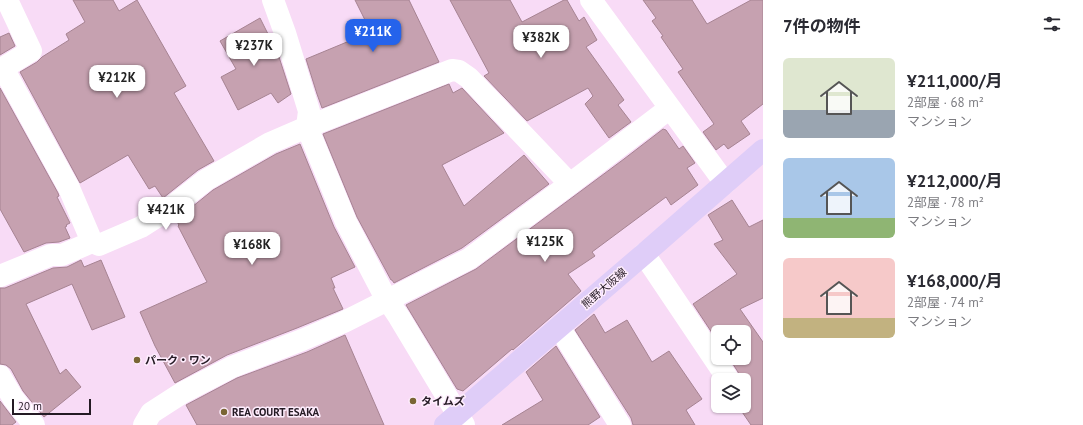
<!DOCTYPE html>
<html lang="ja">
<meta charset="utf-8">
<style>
:root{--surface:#fff;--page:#f7f7f7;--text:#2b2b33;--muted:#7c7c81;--accent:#2563eb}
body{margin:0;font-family:"PT Sans","Noto Sans JP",sans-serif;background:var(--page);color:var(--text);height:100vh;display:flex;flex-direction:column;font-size:15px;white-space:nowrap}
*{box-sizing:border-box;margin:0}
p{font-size:13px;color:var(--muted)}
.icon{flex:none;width:22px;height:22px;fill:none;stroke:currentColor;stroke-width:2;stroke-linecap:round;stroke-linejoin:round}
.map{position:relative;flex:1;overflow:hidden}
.panel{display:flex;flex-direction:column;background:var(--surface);width:320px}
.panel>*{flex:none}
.controls{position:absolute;left:711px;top:325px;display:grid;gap:8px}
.controls a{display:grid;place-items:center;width:40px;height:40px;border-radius:6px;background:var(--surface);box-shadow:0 1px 3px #0004;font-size:20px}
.scale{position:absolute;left:12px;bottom:10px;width:79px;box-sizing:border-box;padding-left:4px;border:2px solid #241a24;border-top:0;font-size:11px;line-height:14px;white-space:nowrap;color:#241a24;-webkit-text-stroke:3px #feedfd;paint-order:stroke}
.price{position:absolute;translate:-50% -34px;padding:0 9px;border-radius:8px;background:#fff;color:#222;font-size:13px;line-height:26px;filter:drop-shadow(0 1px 2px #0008)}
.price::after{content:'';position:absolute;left:50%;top:24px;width:12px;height:9px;margin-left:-6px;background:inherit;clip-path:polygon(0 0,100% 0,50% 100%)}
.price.selected{background:var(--accent);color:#fff}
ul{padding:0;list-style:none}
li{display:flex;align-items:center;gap:12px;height:100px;padding:0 20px}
li span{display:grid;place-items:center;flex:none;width:112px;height:80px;border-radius:6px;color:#555}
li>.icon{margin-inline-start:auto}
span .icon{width:48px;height:48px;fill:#fffc;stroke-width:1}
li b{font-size:17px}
h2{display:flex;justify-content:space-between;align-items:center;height:48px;padding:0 20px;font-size:17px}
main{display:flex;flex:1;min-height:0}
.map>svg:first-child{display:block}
</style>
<main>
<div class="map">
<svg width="763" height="425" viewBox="0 0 763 425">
<rect width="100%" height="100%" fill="#f8dbf6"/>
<path fill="#c6a1b0" stroke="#a68392" d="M73,0h40l6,11 18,-11 49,86 -12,7 40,68 -16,9 -35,28 -8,-12 -6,3 -21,-34 -48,28 -60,-111 17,-10 5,-5 27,-17 -3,-6 19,-12z
M355,0h54l30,62 -117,46 -5,-14 -11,-35 65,-27z
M450,0h60l12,22 42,-22h3l12,21 5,-4 13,23 -11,7 38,53 -6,5 13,17 -22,16 -24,-34 8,-8 -5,-8 -61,33 -43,-45 5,-3z
M643,0h49l15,24 44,-24h12v104l-22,17 9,13 -22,15 -4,-5 -8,6 -13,-18 11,-8 -36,-52 5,-3 -22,-32 2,-1 -11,-15 4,-3z
M260,18l18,36 13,40 -13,9 -7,-10 -33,17 -17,-33 15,-8 -16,-28z
M9,33l6,13 -15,9v-18z
M449,84l4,9 9,-5 42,45 -62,32 22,41 60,-51 25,29 -87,64 -68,35 -2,-3h-1l-34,-63 -34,-83z
M0,88l58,105 1,3 -2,1 13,26 -4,2 1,1 -2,1 5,11 -11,4 -13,1 -22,9 -24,-43z
M663,129l3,1 13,19 4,-3 12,17 -8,5 11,17 -27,20 -5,-8 -74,55 3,4 -27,18 13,17 -68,59 -1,-1 -49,42 -6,-2 -51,-84 70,-36 148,-110z
M300,144l34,83 21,40 -24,11 4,10h-2l10,21 -46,19 -70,27 -52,28 -20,-37 -15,-34 67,-30 -29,-56 1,-1 -3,-5 37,-30 63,-36z
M732,200l17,27 14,-7v78l-23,11 23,33v83h-12l-13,-19h6v-26h-3l-3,-8 -9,-14h15v-26h-26v10l-25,-38 44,-30 -23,-30 9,-4 -15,-25z
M81,260l3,7 17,-7 24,57 -33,13 -20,-46 -46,20 34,70 6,-5 15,18 -37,30 -21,-26 -12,-22 -5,-4 -6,-1v-76h5l48,-20 14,-1z
M594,314l11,19 22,-13 25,42 17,-11 33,48 -16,11 9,15h-62l-2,-7 -56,-88z
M345,335l39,90h-187l-11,-20 51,-27 70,-26z
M556,346l44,71 -12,8h-86l41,-25 -17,-28z
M0,401l16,21 -4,3h-12z"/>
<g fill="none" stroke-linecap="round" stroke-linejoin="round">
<path stroke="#fff" stroke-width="22" d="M7,0l24,51 -28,17 66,120 23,54
M273,0l12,33 24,78 -2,16 39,95 37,71 16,24 65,108
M591,0l134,183
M644,254l84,125
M0,276l51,-21h11l30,-13 7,3 42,-18 28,-18 37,-29 64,-37 37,-16 145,-57 7,1 10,7 101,106
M559,327l61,98
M0,376l13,22 21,27
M144,425l7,-12 31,-20 50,-26 70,-27 42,-18 125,-63 101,-75 100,-76"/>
<path stroke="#dfcdf8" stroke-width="22" d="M445,425l199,-171 119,-104"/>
</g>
<g fill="#796534" stroke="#feedfd" stroke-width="1.5">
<circle cx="137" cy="360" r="4"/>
<circle cx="413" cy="401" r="4"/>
<circle cx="224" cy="412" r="4"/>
</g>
<g text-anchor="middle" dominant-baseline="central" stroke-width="3" stroke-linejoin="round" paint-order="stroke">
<g font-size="11" fill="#241a24" stroke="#feedfd">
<text transform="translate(604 288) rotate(-41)">熊野大阪線</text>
</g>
<g font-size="11" font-weight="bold" fill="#241a24" stroke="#feedfd" text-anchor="start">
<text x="145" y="360">パーク・ワン</text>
<text x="421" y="401">タイムズ</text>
<text x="232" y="412">REA COURT ESAKA</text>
</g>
</g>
</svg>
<div class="controls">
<a><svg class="icon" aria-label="locate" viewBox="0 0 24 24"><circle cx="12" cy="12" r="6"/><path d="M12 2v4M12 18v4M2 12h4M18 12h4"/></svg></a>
<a><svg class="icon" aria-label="layers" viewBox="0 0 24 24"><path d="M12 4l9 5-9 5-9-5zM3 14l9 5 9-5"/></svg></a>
</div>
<div class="scale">20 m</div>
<b class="price selected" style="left:373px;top:53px">¥211K</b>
<b class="price" style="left:541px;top:59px">¥382K</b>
<b class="price" style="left:254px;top:67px">¥237K</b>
<b class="price" style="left:117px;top:99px">¥212K</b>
<b class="price" style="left:166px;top:231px">¥421K</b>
<b class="price" style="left:545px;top:263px">¥125K</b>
<b class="price" style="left:252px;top:266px">¥168K</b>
</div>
<section class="panel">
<h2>7件の物件<svg class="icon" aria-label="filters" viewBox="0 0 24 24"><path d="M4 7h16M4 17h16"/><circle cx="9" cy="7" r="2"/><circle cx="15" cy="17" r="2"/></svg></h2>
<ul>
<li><span style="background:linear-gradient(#dfe7d0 65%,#9aa5b1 0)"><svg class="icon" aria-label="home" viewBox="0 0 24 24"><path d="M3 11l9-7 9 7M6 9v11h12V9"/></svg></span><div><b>¥211,000/月</b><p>2部屋 · 68 m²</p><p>マンション</p></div></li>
<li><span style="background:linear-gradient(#a9c7e8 75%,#8fb573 0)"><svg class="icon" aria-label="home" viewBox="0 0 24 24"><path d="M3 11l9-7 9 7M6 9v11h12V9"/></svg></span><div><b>¥212,000/月</b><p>2部屋 · 78 m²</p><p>マンション</p></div></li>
<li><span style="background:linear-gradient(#f6c9c9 75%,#c2b280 0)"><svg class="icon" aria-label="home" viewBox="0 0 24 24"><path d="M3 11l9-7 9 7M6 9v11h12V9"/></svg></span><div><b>¥168,000/月</b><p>2部屋 · 74 m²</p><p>マンション</p></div></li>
</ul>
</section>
</main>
